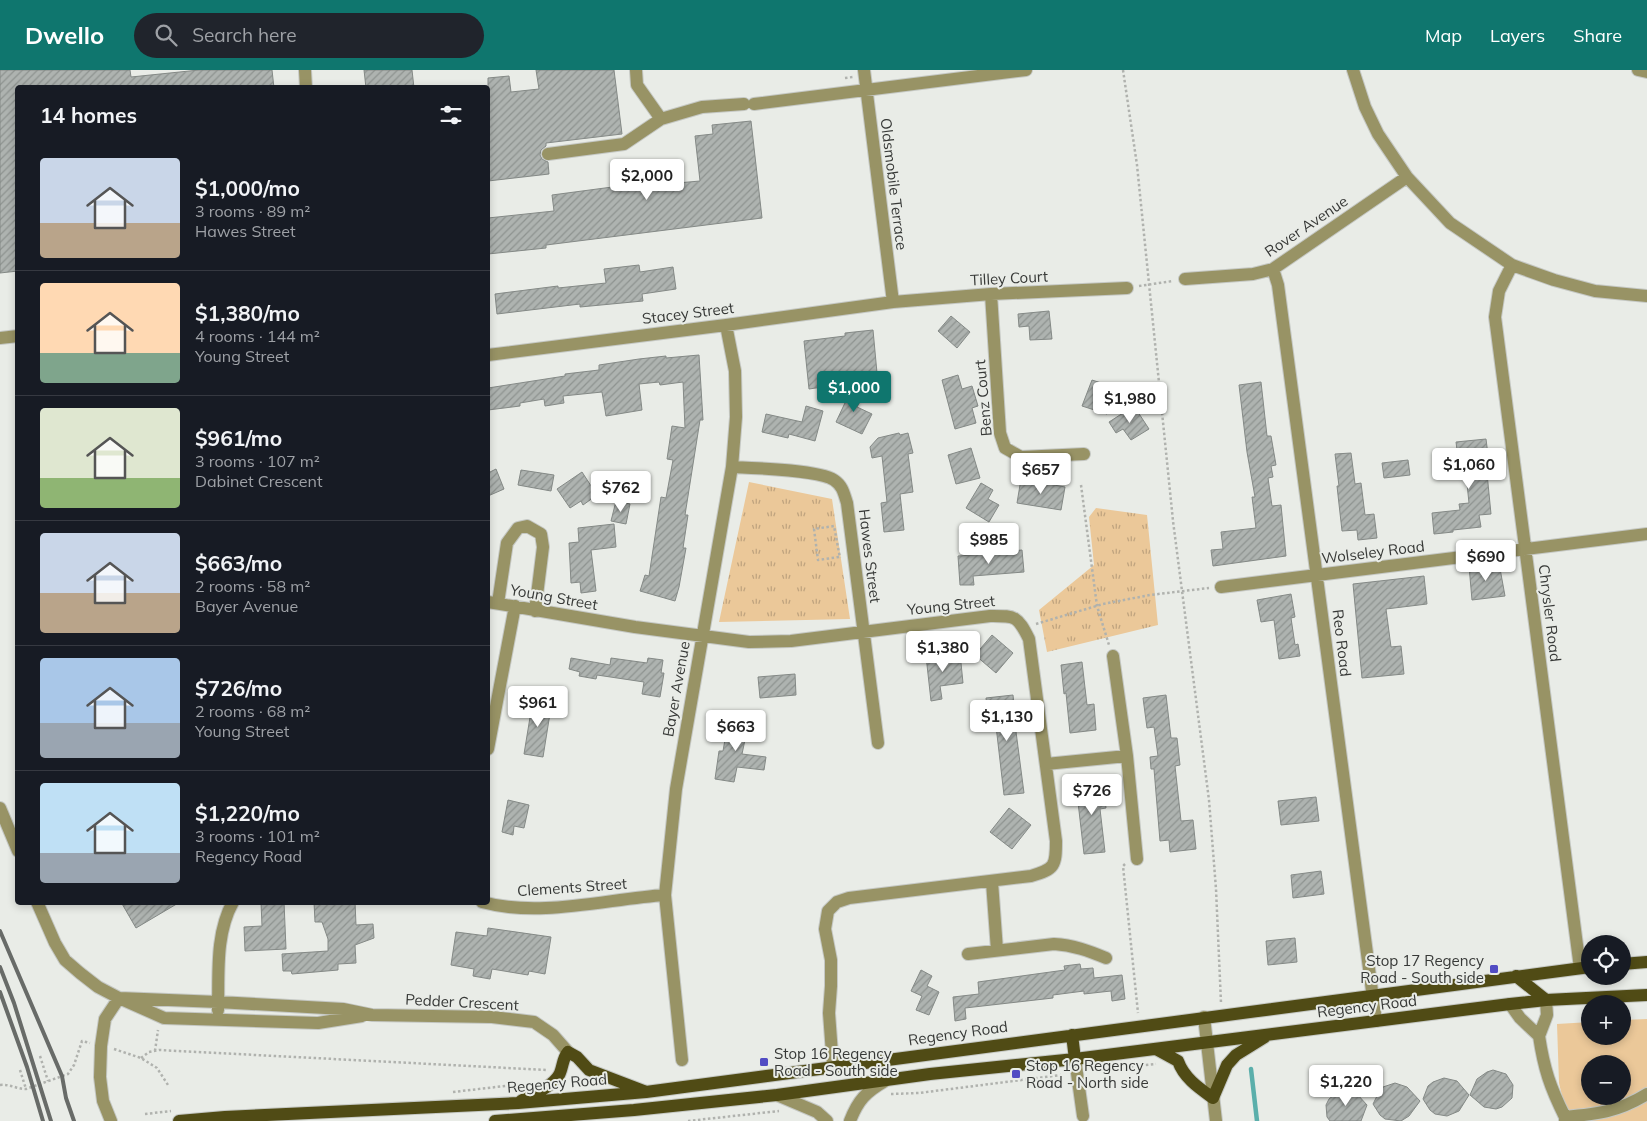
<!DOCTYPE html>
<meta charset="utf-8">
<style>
:root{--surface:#171b24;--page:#20242c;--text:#f1f3f6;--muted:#9ea1a6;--line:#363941;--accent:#0f766e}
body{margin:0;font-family:Mulish,sans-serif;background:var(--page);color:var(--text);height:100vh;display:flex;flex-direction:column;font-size:19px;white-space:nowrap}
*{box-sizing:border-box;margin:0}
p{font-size:16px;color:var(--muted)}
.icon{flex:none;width:28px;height:28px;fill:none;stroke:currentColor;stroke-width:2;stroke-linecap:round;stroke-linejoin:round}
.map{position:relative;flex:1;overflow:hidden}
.side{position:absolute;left:15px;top:15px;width:475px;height:820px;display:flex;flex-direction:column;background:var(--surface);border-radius:5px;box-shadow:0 2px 8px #0003}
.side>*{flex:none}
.controls{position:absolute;left:1581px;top:865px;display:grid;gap:10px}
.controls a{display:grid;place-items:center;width:50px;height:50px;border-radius:50%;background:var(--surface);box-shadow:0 2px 8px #0003;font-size:25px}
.price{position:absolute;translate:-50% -42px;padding:0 11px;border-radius:5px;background:#fff;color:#222;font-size:16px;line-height:32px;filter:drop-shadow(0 1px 2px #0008)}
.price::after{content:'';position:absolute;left:50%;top:30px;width:15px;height:11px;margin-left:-8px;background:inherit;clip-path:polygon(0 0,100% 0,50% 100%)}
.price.current{background:var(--accent);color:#fff}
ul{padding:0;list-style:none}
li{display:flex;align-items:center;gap:15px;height:125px;padding:0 25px}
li+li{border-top:1px solid var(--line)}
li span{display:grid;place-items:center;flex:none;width:140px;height:100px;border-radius:5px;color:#555}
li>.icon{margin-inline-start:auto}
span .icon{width:60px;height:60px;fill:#fffc;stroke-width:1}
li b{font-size:21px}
h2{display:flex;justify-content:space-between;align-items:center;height:60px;padding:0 25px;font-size:21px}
header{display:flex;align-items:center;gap:30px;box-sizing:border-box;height:70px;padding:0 25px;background:var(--accent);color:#fff}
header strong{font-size:24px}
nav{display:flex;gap:28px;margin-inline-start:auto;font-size:18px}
.search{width:350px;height:45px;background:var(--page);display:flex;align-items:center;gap:12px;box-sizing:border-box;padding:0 18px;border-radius:28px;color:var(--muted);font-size:19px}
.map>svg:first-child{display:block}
</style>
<header>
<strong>Dwello</strong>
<div class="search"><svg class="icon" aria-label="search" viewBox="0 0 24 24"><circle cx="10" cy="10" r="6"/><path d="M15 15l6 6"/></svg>Search here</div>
<nav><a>Map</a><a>Layers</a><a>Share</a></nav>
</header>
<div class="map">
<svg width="1647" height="1051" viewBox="0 0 1647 1051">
<defs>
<pattern id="park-tufts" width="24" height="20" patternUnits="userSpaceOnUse" patternTransform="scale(1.25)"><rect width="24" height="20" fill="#ebc899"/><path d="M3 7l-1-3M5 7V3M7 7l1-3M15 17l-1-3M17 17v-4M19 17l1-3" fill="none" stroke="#bfa37e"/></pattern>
<pattern id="building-hatch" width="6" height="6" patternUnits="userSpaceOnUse" patternTransform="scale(1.25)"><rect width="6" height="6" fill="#aeb3b0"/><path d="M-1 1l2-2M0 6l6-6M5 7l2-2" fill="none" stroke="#8e9390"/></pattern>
</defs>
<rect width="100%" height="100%" fill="#e9ece7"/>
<path fill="#ebc899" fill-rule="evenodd" d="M1647,949v102h-79l-9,-38 -2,-59 33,-2v14h32l1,-16zM1590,994h32v32h-32z"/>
<path fill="url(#park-tufts)" d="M749,412l83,17 18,120 -131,3z
M1096,438l51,7 11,110 -111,27 -8,-42 55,-45 -5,-48z"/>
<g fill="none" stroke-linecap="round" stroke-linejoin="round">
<path stroke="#5bafab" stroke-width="4.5" d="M1251,999l6,52"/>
</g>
<path fill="url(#building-hatch)" stroke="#848986" d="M0,0h130l1,7 68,-7h73l2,18h-256v163h-2l2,20 -18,2z
M364,0h48l2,18h-48z
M536,0h78l8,64 -76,9v3l-5,4 -1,5 2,4 6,3 1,12 -61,7v-103l21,-2 2,16 28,-3z
M751,51l11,97 -216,27v3l-58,6v-36l66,-7 -2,-16 113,-15 1,4 34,-3 -5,-45 18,-2 -1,-9z
M639,195l1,7 33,-5 3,22 -34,5 1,7 -63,6v-3l-83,10 -2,-20 63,-8v2l48,-5 -2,-14z
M1049,241l3,28 -22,1 -1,-14 -10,1 -1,-13z
M951,246l19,16 -13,16 -19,-17z
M873,260l4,43 -47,5 13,6 -34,5 -5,-48 41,-5v-3z
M699,285l4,65h-3l-15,95h3l-5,33h3l-7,39 -4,14 -35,-10 5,-16 4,1 12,-79 5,1 7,-38 -6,-1 5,-33 13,2 -2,-46 -23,3 -1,-3 -20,2 3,26 -36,6 -4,-24 -39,4 1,7 -19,3 -1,-7 -24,4v3l-32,4v-22l77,-12v-2l34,-4v-5l40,-6 27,-3v2z
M958,305l4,14 10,-3 6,20 -6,2 4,15 -21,6 -13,-49z
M1092,310l25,8 -10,26 -25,-8z
M1261,312l6,54h4l5,29 -5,1 2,11 -5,1 4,28 9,-1 5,51 -73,10 -2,-16 12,-1 -2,-17 35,-4 -4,-31h3l-8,-45 -8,-67z
M852,318l12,6 -7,13 15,7 -10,20 -26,-12z
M806,336l17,5 -8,30 -26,-7 -1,4 -26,-6 4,-18 36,8z
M1134,336l15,23 -18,11 -8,-11 -7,4 -7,-11z
M899,363l1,2 8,-2 5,20 -5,1 5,38 -13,2 4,36 -20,2 -3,-29 6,-1 -5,-46 -10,2 -2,-11 8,-9z
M1486,369l3,24h-3l5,51 -12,1 2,12 -28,3v2l-19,2 -2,-21 28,-3 -1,-6 10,-1 -4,-38 -6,1 -3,-24z
M971,378l9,30 -24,6 -8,-29z
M1351,383l4,31 6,-1 4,32 9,-1 3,24 -19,2 -1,-10 -15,1 -5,-45h2l-4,-32z
M1408,390l2,15 -26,3 -2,-15z
M496,399l8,20 -16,7v-23z
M521,400l33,5 -3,16 -33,-6z
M582,402l15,23 -14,10 -2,-4 -11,7 -13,-19z
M1021,409l44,8 -4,23 -44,-7z
M981,413l12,7 -5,9 11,6 -10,17 -23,-14z
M616,431l14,3 -4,20 -15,-3z
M614,454l2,23 -25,3 5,41 -15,2 -1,-11 -9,1 -2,-40 10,-1 -1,-14z
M1022,480l2,22 -51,4 1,9h-14l-2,-29 42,-3v-1z
M1499,493l6,33 -33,4 -3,-34z
M1424,506l3,28 -41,5 5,38 10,-1 3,28 -42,4 -9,-94z
M1291,524l4,23 -4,1 4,27 3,-1 2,12 -21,3 -5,-39 -13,2 -4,-22z
M992,565l21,18 -17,20 -21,-18z
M960,583l3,30 -23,3 2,13 -11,2 -5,-45z
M571,588l39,7 1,-7 36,5 1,-5 15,2 -2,13h3l-4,24 -18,-3 2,-12 -47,-7 -1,4 -17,-3 1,-4 -11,-3z
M1082,592l5,43 7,-1 2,26 -26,3 -4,-40 -2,1 -3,-29z
M795,604l1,21 -36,3 -2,-21z
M1013,625l3,29h-1l9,69 -20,2 -8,-69 -7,1 -3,-29z
M1166,625l5,43h6l3,27 -5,1 6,55 12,-1 3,29 -26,3 -1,-12 -9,1 -6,-72h-3l-1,-12 8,-1 -4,-29 -7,1 -4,-30z
M533,629l19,2 -9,56 -19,-3z
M729,647l20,4 -7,33 24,3 -2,13 -27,-3 -3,15 -19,-3 4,-28h4z
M1103,712l3,26 -6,1 5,43 -21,2 -8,-69z
M1316,727l3,24 -38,4 -3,-24z
M508,730l21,5 -5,23 -10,-2 -1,9 -11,-3z
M1009,738l22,17 -19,24 -22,-17z
M1321,801l3,23 -31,4 -2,-23z
M121,832h59l-44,26z
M261,832h23l2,47 -41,2 -1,-24 18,-1z
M314,832h41l1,23 17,-1 1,14 -19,7 1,18 -18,1v6l-46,4 -1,-3h-8l-1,-17 46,-3v-12l-6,-17h-7z
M488,858l63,9 -6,37 -16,-3 -1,4 -36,-6 -2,10 -17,-3 1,-7 -23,-4 5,-33 31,4z
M1295,868l2,24 -29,3 -2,-24z
M1080,894l1,5 12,-1 1,10 28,-3 3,24 -13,2 -1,-10 -27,3v-3l-31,4v3l-88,10 1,11 -11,2 -2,-24 26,-3 -1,-12 87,-12 -1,-4z
M921,900l11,6 -5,10 12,6 -10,23 -13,-5 6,-14 -11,-5z
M1493,1000l13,4 7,11 -1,13 -10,9 -6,2 -12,-2 -14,-12 7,-16 10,-7z
M1444,1008l13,3 12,14 -10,16 -12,5 -12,-2 -5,-4 -7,-11 5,-13 5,-4z
M1395,1013l12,4 13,14 -11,15 -8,5 -16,-2 -5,-4 -7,-11 6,-12 4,-5z
M1345,1020l12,4 10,11 -6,16h-31l-3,-4 -1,-12 3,-6 10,-8z"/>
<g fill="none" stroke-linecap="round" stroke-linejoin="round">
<defs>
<path id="minor" d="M305,0l1,18
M636,0l1,15 24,34
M864,0l29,232
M1353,0l12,37 13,27 29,43 43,46 62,42 42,15 41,11 52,5
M1638,0l9,2
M754,34l272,-34
M548,84l76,-10 37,-25 41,-12 42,-3
M1512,195l-13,26 -4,26 85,651
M1273,199l5,16 98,736
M1185,209l68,-5 20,-5 134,-92
M991,224l9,139 5,15 16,9 63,-3
M0,268l18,-2
M488,285l238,-30 167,-23 98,-8 136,-6
M732,397c22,1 87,3 102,13 9,6 10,14 13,23l31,240
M1221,517l426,-53
M488,532l147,25 114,15 42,-1 199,-25c25,0 27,-1 39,23l27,202c0,25 -1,28 -25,35l-182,22 -12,4 -9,9 -3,18 6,31v26l-2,27 4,54
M498,533l9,-60 11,-15 9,-2 14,8 2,13 -8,64
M1113,586l14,100 10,103
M488,679l27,-143
M1046,694l81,-8
M0,738l18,43
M992,812l5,68
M37,832l18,41 10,17 15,13 18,14 21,11 45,20 154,5 44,-7
M482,832c58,16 124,-3 183,-7
M968,884l86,-10c19,1 35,7 52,14
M119,928l99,4 125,7 29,6 120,2 42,5 19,13 15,17
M1510,934l10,14 19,18 8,-21 -1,-15
M218,940c1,-35 -3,-76 15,-108
M1204,947l12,104
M1539,966c5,33 11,51 26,81v4
M1075,989l8,57
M682,990l-17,-165 11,-106 56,-322 4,-50 -1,-46 -9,-46
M777,1025l40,17 10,9
M1565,1047c32,-3 53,-5 82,-23
M111,1051l-8,-20 -3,-24 1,-31 4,-27 14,-21
M850,1051c8,-21 16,-29 35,-40"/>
<path id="major" d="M1622,894l25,-2
M1516,906l30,24
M1072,965l3,24
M1156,979l22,12c6,17 21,27 35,37l14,-33 9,-10 29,-18
M521,1031c12,-7 31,-14 38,-26 4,-7 3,-16 9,-23l9,5 12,13 55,21
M179,1051l46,-4 293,-14 128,-11 944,-125
M495,1051l139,-11 143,-15 153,-21 145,-15 435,-55 36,-4 101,-5"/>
</defs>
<use href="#minor" stroke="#c5c8c4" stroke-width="14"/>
<use href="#major" stroke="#c5c8c4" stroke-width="14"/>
<path stroke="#b0b2ae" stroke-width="2.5" stroke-dasharray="2.5 2.5" stroke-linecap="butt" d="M1123,0l14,95 36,356 36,279 7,89 5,114
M845,8l8,-1
M1139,216l34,-5
M1081,415l16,121 12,39
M839,487l-21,3 -4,-31 20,-3 6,32
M1036,554l67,-20 47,-9 59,-7
M1125,794l-2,2 15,147
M114,979l27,9 16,10 11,17
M155,981l3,-21
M40,986l8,25
M141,988l8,-6 10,-2 388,20
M1116,998l40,-4
M20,1000l6,19
M570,1008l8,3 2,-3
M0,1015c10,-1 17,4 26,4l42,-15 6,-9 8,-24 8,2
M453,1022l69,-8
M891,1024l28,-1 142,-18
M145,1044l26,-3
M688,1051l91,-10"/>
<use href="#minor" stroke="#989365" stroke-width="12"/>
<use href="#major" stroke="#504b15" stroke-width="12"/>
<path stroke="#686b68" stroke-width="4" d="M0,861l62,145 4,22 8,23
M0,897l14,36 37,118
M0,922l27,75 16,54"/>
</g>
<g fill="#514cc3" stroke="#e9ece7" stroke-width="2">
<rect x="1489" y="894" width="10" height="10" rx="2.5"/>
<rect x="759" y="987" width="10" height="10" rx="2.5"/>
<rect x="1011" y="999" width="10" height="10" rx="2.5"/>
</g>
<g text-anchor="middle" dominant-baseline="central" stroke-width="4" stroke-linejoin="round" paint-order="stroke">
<g font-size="15" fill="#373937" stroke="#e9ece7">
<text transform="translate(894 114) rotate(83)">Oldsmobile Terrace</text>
<text transform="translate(1306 156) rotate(-34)">Rover Avenue</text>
<text transform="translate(1009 208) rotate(-3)">Tilley Court</text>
<text transform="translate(688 243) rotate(-7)">Stacey Street</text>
<text transform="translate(983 328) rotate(-95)">Benz Court</text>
<text transform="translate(1373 482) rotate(-7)">Wolseley Road</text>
<text transform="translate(870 486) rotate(83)">Hawes Street</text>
<text transform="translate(554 527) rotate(10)">Young Street</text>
<text transform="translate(951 535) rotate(-6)">Young Street</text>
<text transform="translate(1550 543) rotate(83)">Chrysler Road</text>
<text transform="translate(1342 573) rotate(83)">Reo Road</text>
<text transform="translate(676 619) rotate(-80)">Bayer Avenue</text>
<text transform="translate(572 817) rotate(-4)">Clements Street</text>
<text transform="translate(462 932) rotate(3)">Pedder Crescent</text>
<text transform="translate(1367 936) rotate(-7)">Regency Road</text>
<text transform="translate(958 963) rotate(-8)">Regency Road</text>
<text transform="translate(557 1013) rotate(-5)">Regency Road</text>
</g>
<g font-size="15" fill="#373937" stroke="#e9ece7" text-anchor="start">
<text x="1484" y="890" text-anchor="end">Stop 17 Regency<tspan x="1484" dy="17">Road - South side</tspan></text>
<text x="774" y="983">Stop 16 Regency<tspan x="774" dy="17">Road - South side</tspan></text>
<text x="1026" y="995">Stop 16 Regency<tspan x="1026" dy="17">Road - North side</tspan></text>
</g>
</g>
</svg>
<div class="controls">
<a><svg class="icon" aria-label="locate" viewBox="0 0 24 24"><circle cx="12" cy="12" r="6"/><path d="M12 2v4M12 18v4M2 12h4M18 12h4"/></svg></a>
<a>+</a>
<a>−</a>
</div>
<b class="price" style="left:647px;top:131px">$2,000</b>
<b class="price current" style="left:854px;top:343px">$1,000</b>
<b class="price" style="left:1130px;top:354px">$1,980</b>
<b class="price" style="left:1469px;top:420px">$1,060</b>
<b class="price" style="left:1041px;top:425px">$657</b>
<b class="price" style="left:621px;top:443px">$762</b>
<b class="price" style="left:989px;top:495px">$985</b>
<b class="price" style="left:1486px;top:512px">$690</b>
<b class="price" style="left:943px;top:603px">$1,380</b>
<b class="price" style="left:538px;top:658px">$961</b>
<b class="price" style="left:1007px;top:672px">$1,130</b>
<b class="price" style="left:736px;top:682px">$663</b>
<b class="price" style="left:1092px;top:746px">$726</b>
<b class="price" style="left:1346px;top:1037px">$1,220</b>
<section class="side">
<h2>14 homes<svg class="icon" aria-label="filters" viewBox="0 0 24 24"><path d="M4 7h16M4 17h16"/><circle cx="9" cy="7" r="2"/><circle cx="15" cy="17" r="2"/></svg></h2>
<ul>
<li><span style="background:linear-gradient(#c9d6e8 65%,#b9a48a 0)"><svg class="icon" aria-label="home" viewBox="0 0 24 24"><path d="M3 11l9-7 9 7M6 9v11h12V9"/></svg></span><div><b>$1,000/mo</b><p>3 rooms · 89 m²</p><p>Hawes Street</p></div></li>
<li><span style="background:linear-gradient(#ffd9b3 70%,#7fa58c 0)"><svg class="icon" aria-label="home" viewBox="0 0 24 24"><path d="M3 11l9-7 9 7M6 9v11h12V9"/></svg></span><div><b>$1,380/mo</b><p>4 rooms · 144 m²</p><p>Young Street</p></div></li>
<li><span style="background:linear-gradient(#dfe7d0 70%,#8fb573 0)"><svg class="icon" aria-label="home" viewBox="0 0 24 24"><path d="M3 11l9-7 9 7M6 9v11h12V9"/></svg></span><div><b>$961/mo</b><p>3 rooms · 107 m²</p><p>Dabinet Crescent</p></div></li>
<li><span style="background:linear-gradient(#c9d6e8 60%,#b9a48a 0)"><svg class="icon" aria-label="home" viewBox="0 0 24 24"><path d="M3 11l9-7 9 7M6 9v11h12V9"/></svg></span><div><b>$663/mo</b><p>2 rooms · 58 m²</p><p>Bayer Avenue</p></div></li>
<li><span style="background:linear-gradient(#a9c7e8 65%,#9aa5b1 0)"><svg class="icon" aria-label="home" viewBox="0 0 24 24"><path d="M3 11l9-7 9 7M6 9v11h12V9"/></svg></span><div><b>$726/mo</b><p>2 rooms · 68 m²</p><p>Young Street</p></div></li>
<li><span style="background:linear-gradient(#bfe0f5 70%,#9aa5b1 0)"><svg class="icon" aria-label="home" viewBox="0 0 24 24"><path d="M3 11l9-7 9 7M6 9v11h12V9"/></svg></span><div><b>$1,220/mo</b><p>3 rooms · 101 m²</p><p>Regency Road</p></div></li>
</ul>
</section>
</div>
